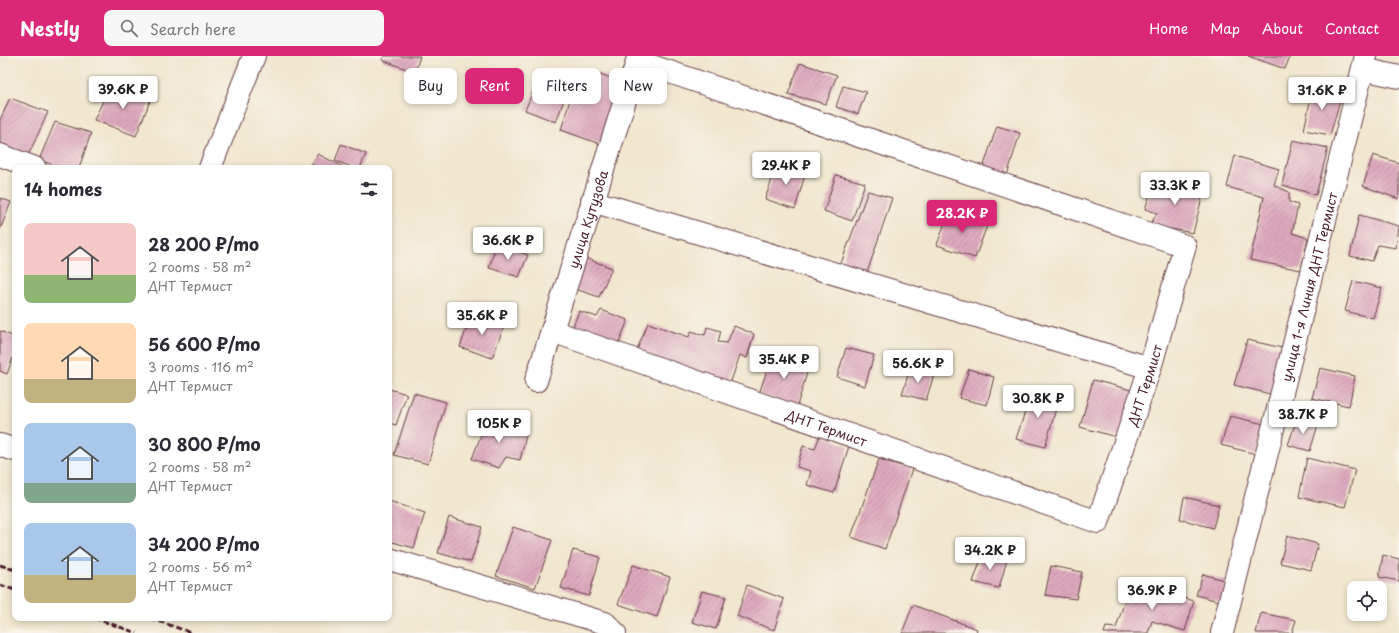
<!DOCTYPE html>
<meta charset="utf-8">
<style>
:root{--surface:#fff;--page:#f7f7f7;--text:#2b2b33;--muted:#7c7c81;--accent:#db2777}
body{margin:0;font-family:"Playpen Sans",sans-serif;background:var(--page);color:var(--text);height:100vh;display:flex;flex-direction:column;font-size:15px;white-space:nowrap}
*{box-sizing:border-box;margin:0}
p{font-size:13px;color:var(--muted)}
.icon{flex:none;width:22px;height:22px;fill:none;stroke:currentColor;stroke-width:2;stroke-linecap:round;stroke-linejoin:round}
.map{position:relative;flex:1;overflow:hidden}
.sheet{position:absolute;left:12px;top:109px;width:380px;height:456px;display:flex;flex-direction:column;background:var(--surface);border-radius:8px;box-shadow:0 2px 6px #0003}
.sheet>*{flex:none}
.banner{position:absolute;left:404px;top:12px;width:380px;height:36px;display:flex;gap:8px}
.buttons{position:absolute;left:1347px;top:525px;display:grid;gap:8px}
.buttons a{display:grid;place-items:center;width:40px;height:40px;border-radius:8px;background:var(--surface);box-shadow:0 2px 6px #0003;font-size:20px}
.price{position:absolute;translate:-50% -34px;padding:0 9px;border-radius:4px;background:#fff;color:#222;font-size:13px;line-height:26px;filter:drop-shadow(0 1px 2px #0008)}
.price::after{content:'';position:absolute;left:50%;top:24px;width:12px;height:9px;margin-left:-6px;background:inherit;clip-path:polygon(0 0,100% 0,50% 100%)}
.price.current{background:var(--accent);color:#fff}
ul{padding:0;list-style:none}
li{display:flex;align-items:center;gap:12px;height:100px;padding:0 12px}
li span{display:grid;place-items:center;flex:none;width:112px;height:80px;border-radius:8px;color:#555}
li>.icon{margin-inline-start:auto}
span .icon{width:48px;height:48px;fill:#fffc;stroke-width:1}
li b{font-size:17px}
h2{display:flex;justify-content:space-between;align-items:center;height:48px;padding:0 12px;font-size:17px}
.chip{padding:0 14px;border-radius:8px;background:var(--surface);box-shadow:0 2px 6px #0003;font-size:14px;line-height:36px}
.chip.current{background:var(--accent);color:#fff}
header{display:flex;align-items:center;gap:24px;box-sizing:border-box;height:56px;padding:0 20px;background:var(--accent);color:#fff}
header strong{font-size:19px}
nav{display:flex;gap:22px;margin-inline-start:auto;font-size:14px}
.search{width:280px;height:36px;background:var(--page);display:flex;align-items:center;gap:10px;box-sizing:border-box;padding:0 14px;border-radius:8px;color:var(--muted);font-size:15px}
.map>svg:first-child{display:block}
</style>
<header>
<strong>Nestly</strong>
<div class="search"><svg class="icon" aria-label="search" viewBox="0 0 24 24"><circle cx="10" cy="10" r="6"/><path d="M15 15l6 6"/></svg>Search here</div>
<nav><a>Home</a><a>Map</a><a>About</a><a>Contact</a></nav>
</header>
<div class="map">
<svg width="1399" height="577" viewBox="0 0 1399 577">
<defs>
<pattern id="building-hatch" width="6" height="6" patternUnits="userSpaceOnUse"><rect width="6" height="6" fill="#dea9be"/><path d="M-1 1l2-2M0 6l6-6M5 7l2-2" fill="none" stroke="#b6899b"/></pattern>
</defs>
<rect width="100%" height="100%" fill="#f7f3e8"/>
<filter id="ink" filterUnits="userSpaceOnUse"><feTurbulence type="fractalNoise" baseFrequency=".025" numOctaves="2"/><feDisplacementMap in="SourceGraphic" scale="8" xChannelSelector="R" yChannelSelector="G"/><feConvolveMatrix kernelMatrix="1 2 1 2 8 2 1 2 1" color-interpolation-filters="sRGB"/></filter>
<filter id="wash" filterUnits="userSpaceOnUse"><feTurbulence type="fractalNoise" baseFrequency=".012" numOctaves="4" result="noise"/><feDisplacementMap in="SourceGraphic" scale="16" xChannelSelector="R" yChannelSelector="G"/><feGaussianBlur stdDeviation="0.9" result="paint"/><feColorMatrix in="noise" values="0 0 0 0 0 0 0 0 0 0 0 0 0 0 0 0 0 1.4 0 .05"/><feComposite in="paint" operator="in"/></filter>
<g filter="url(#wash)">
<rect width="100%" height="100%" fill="#f1e6ce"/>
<g id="blocks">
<path fill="url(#building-hatch)" d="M384,0h36l-5,16 -33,-12z
M1248,0h42l-5,13z
M800,7l37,12 -11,29 -38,-10z
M598,17l23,9 -21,62 -39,-14 16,-54 15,5z
M537,27l29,12 -10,27 -31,-12z
M111,28l39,17 -14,35 -42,-16z
M843,30l23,6 -8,22 -22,-7z
M1313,32l29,6 -12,41 -26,-5z
M10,42l38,14 -20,44 -28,-8v-28z
M55,66l36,11 -12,35h-17l-23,-8z
M997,70l23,7 -14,46 -24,-8z
M1293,84l35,8 -12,47 -34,-10z
M341,88l25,10 -6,14h-5l-20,-7z
M318,98l27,14h-36z
M1373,99l26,8v36l-36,-13z
M1235,100l44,13 -5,16 15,7v10l9,3 -6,28 16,5 -7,32 -51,-10 14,-63 -37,-10z
M778,107l28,9 -11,37 -30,-10z
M836,119l29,8 -13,38 -28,-10z
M1164,122l40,12 -11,43 -43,-8 7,-12 -12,-4 6,-18 8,1z
M868,135l24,7 -26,78 -26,-10z
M0,142l11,4 -11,28z
M950,153l38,14 -13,35 -38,-13z
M1359,159l40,11 -3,22 -18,-3 -6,16 -22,-5z
M496,189l32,10 -9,22 -30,-9z
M585,202l27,10 -13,29 -27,-9z
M1353,225l29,7 -9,30 -28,-7z
M601,254l27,10 -10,25 -46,-16 7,-18 18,6z
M472,258l33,10 -13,34 -32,-11z
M648,267l41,14 2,-6 14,4 2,-8 14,4 -3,11 9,1 7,-17 20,8 -7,24 -7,-3 -10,29 -94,-32z
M0,275l15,6v15l-8,22 -7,-3z
M1247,284l40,9 -13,46 -40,-10z
M846,292l28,7 -9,31 -28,-9z
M772,299l37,11 -12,40 -38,-12z
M1320,312l35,8 -6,30 -37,-8z
M910,313l24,6 -8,25 -24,-6z
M969,313l25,8 -7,28 -28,-7z
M1093,324l42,11 -15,47 -40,-11z
M389,333l18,5 -11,31 -7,-2z
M1032,335l27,7 -14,49 -29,-8z
M414,337l32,9 -18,62 -34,-9z
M1230,360l34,8 -8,30 -35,-9z
M1297,362l21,7 -8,26 -22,-6z
M487,363l40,13 -7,28 -14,-3 -7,11 -27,-9z
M820,379l29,11 -15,47 -27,-8 4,-14 -14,-4 6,-21 12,3z
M1307,402l48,12 -10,37 -46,-10z
M879,403l33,10 -27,80 -34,-12z
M1184,441l35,8 -6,23 -33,-9z
M389,445l36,12 -11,35 -25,-7z
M449,461l33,10 -11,35 -33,-9z
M513,471l39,13 -17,48 -39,-12z
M1287,480l31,8 -7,26 -31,-7z
M573,494l27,7 -11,39 -28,-8z
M983,498l24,6 -8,28 -26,-6z
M1383,499l16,4v22l-20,-4z
M633,509l37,12 -13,40 -39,-13z
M1051,510l31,6 -6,27 -31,-4z
M1203,518l24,7 -5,21 -26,-7z
M1131,526l63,19 -9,30 -33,-10 -4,12h-44l2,-6 10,1z
M747,529l37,14 -10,31 -37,-14z
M702,535l24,6 -10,32 -24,-7z
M913,549l64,24 -1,4h-74z
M1261,557l35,7 -4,13h-36z"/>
</g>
</g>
<g filter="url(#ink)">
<use href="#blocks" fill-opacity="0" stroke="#633d43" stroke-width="1"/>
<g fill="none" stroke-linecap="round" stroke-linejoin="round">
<defs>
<g id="minor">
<path d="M1363,13l36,8"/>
<path d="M0,99l35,13"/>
<path d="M210,112l44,-112"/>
<path d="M592,145l558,167"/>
<path id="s1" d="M552,275l546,191 52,-154 35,-122 -548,-185"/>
<path id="s2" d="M536,325l103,-325"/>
<path d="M0,389l15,5"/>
<path d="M389,503l216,64 10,10"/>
<path id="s3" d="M1222,577l144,-577"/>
</g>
</defs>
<use href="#minor" stroke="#633d43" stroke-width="24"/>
<use href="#minor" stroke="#fff" stroke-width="22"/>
<path stroke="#4a1f2b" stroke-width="3" stroke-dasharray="6 3" stroke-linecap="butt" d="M0,509l15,5
M0,529l15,5
M94,562l43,15
M150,562l42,15"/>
</g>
</g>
<g text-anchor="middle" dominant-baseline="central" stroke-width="3.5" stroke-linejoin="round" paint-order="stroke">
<g font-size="13" fill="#4a1f2b" stroke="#f7f3e8">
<text stroke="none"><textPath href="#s2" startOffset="170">улица Кутузова</textPath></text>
<text stroke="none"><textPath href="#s3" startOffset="357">улица 1-я Линия ДНТ Термист</textPath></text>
<text stroke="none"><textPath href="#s1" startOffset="723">ДНТ Термист</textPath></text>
<text stroke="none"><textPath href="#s1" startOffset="291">ДНТ Термист</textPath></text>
</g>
</g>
</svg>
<div class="buttons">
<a><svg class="icon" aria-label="locate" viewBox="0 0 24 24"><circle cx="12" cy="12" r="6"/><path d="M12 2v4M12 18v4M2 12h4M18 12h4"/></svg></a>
</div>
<b class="price" style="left:123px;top:54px">39.6K ₽</b>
<b class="price" style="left:1322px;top:55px">31.6K ₽</b>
<b class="price" style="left:786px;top:130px">29.4K ₽</b>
<b class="price" style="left:1175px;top:150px">33.3K ₽</b>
<b class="price current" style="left:962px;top:178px">28.2K ₽</b>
<b class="price" style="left:508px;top:205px">36.6K ₽</b>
<b class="price" style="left:482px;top:280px">35.6K ₽</b>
<b class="price" style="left:784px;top:324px">35.4K ₽</b>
<b class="price" style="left:918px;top:328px">56.6K ₽</b>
<b class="price" style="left:1038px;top:363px">30.8K ₽</b>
<b class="price" style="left:1303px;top:379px">38.7K ₽</b>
<b class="price" style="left:499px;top:388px">105K ₽</b>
<b class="price" style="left:990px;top:515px">34.2K ₽</b>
<b class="price" style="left:1152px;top:555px">36.9K ₽</b>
<div class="banner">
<a class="chip">Buy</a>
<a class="chip current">Rent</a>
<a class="chip">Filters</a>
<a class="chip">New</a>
</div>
<section class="sheet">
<h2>14 homes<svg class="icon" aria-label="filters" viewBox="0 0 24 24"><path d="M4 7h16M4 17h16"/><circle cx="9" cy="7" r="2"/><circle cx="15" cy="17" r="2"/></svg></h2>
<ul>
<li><span style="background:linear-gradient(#f6c9c9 65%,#8fb573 0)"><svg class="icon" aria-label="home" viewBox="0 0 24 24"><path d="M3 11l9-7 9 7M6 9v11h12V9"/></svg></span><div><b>28 200 ₽/mo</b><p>2 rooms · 58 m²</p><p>ДНТ Термист</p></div></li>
<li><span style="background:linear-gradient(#ffd9b3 70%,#c2b280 0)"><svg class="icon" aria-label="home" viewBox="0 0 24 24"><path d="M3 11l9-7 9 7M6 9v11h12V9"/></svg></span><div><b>56 600 ₽/mo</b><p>3 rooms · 116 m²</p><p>ДНТ Термист</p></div></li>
<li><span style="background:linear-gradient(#a9c7e8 75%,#7fa58c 0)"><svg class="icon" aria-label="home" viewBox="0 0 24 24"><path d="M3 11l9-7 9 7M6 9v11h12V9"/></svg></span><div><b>30 800 ₽/mo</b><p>2 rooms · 58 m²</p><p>ДНТ Термист</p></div></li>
<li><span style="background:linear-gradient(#a9c7e8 65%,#c2b280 0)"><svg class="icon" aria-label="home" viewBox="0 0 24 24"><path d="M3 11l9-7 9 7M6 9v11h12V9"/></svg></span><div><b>34 200 ₽/mo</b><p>2 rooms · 56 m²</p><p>ДНТ Термист</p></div></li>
</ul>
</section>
</div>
